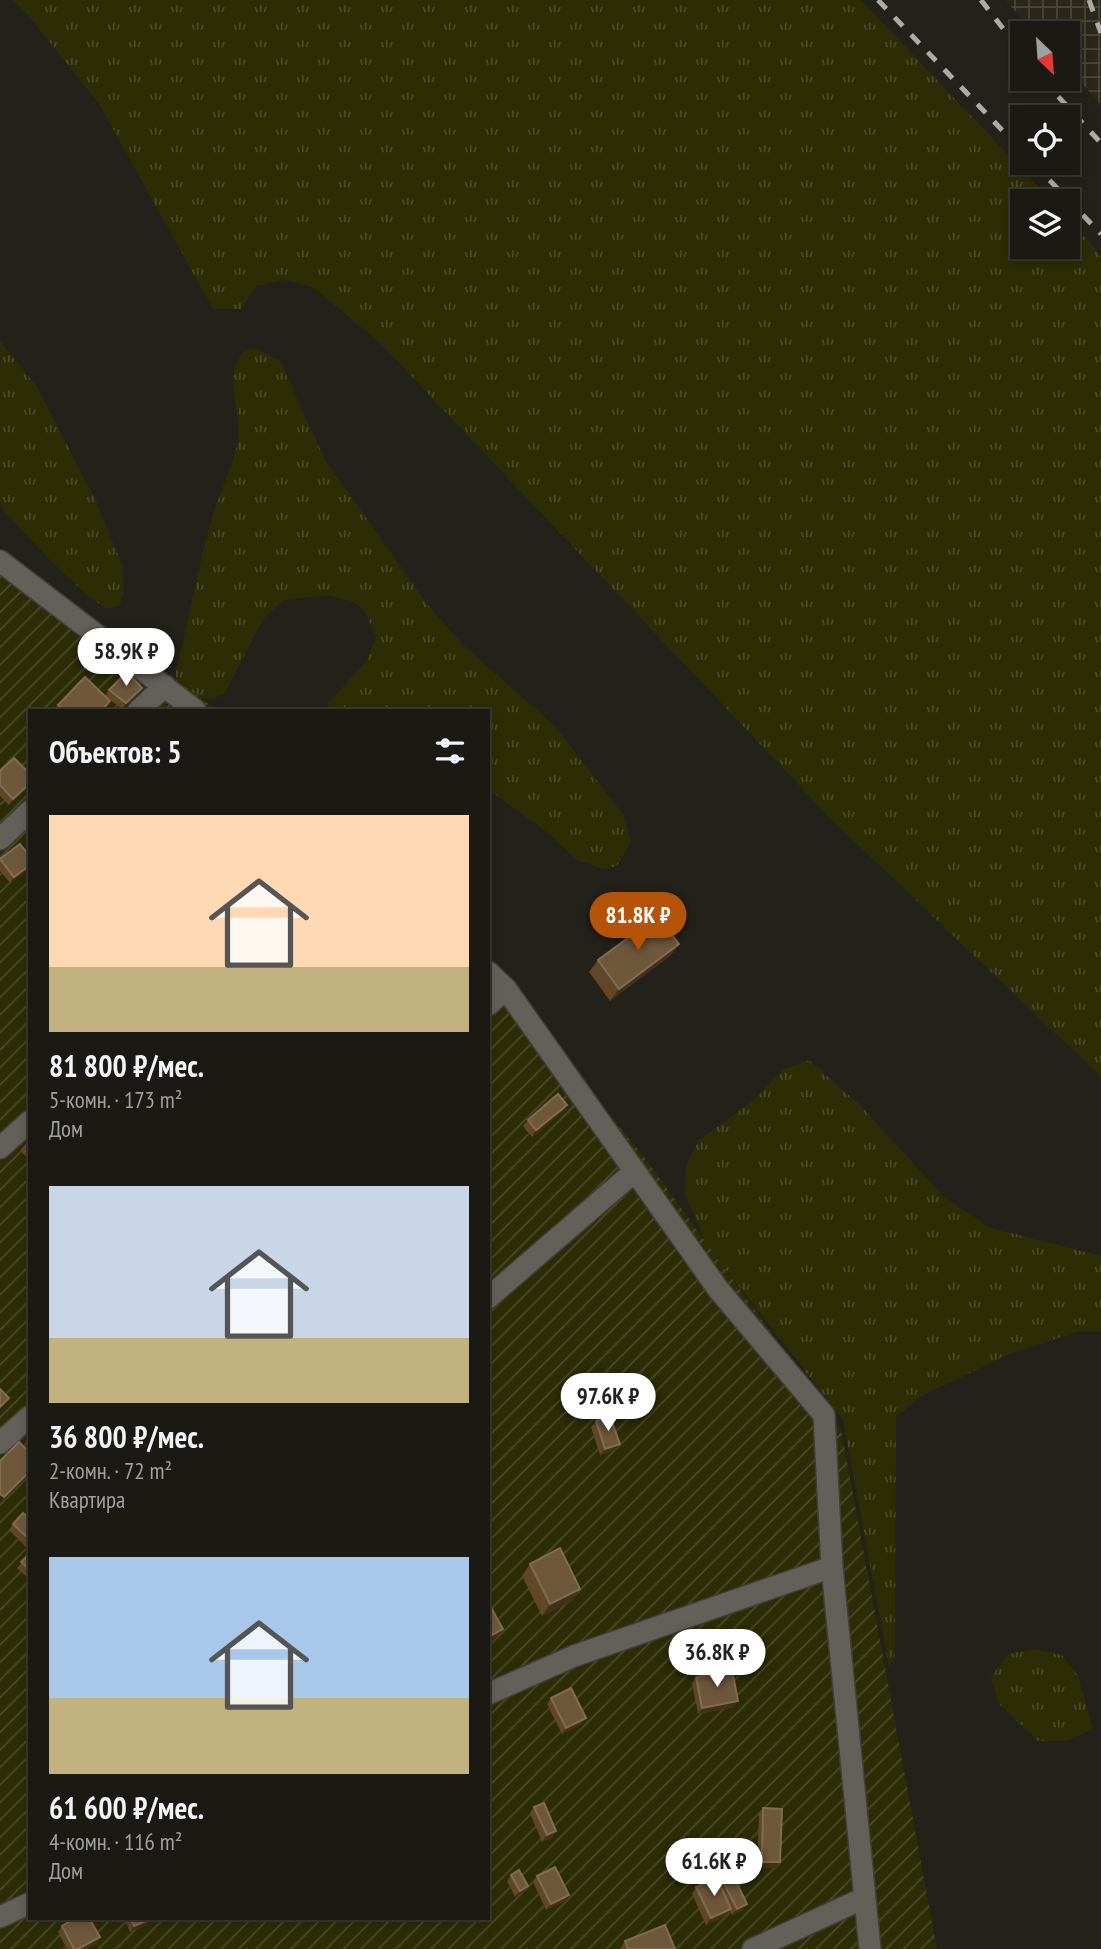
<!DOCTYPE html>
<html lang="ru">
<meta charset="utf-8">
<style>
:root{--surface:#1a1914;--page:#272622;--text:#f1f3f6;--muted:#9fa0a0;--line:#383834;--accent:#b45309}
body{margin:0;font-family:"PT Sans Narrow",sans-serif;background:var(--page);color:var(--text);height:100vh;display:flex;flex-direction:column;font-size:26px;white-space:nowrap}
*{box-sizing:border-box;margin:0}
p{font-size:23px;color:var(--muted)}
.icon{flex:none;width:38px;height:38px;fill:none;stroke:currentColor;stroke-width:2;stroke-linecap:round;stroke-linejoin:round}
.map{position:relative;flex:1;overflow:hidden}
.sheet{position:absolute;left:28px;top:709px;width:462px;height:1211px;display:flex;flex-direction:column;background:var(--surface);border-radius:0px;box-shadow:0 4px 10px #0003,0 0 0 2px var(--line)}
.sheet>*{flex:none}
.needle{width:46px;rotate:155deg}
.buttons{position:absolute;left:1010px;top:21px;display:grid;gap:14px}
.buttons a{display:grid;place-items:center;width:70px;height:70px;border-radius:0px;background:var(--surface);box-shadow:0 4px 10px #0003,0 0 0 2px var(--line);font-size:35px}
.price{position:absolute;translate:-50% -60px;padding:0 16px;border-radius:24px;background:#fff;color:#222;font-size:23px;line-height:46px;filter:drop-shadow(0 2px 4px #0008)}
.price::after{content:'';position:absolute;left:50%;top:42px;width:21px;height:16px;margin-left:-10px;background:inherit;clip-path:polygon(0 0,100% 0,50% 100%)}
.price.active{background:var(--accent);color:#fff}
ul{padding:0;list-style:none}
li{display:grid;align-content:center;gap:14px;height:371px;padding:0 21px}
li span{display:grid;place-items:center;height:217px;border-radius:0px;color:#555}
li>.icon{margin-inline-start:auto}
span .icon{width:126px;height:126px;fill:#fffc;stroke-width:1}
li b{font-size:30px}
h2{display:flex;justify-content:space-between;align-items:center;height:84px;padding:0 21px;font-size:30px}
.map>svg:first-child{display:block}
</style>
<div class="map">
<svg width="1101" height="1949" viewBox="0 0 1101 1949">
<defs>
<pattern id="industrial-grid" width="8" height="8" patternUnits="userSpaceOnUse" patternTransform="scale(1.75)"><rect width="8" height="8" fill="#2a271a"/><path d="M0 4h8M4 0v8" fill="none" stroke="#49463b"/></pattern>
<pattern id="grass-tufts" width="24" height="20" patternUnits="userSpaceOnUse" patternTransform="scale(1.75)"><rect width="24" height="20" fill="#2c2d05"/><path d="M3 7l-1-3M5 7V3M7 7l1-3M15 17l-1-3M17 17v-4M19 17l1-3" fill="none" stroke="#4a4b29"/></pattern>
<pattern id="garden-furrows" width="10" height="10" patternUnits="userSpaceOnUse" patternTransform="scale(1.75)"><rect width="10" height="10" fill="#2c2d05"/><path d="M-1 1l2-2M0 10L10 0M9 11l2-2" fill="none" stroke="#4a4b29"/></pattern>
</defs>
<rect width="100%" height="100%" fill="#22211a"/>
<path fill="url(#industrial-grid)" d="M1005,0h96v105l-33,-37v-35h-33z"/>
<path fill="url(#grass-tufts)" d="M13,0h848l191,201h-30v46h46v-29l33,38v821l-268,-256 -454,-479 -66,-55 -28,-7 -29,6 -15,23h-28l-114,-205 -71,-89z
M0,341l37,46 58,112 27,65 2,28 -4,13 -14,4c-41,-29 -73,-67 -106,-103z
M256,349l24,11 45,100 103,145 35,40 92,81 69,90 7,26 -14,24 -13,3 -27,-9 -33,-30 -56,-41v-79h-161l2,-8 37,-40 10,-25 -11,-25 -11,-10 -27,-7 -44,5 -20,19 -38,74 -13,6 -28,-2 -8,-12v-14c12,-49 21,-98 34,-146 7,-27 21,-53 27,-81 7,-31 -16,-65 6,-93z
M809,1060l51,45 83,91 48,32 110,28v75h-21l-71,23 -91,44 -22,19 -1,238 -6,12 -46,-247 -136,-175 -22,-51 1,-28 12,-25 56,-41 30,-31z
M1034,1649l28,6 16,21 15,53 -26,12h-29l-39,-37 -8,-27 17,-23z"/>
<path fill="url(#garden-furrows)" d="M0,550l217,160h-187v1208h458v-947l18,18 136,165 199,275 96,520h-937z"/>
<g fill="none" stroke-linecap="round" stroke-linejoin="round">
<defs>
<path id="minor" d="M0,561l195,149
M139,710l26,-24
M0,839l30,-28
M488,972l18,17 212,300 106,126 8,152 38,382
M488,1005l18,-16
M0,1148l30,-27
M488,1298l146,-126
M0,1443l30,-27
M488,1694l86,-38 258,-89
M0,1917l30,-14
M753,1949l111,-51"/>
</defs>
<use href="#minor" stroke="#403e39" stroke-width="24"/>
<use href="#minor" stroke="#626058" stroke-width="21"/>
<path stroke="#acaba6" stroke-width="5" stroke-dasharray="12 12" stroke-linecap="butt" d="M878,0l144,151
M981,0l41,53
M1089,0l12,33
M1042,79l59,64
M1033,163l68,71"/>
</g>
<path fill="#614628" d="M109,690l28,4 -15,15 -13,-10 -7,11h-48l4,-5 47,-9z
M0,771l30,14 -21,20 -9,-9z
M30,857l-20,26 -10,-12v-12z
M679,944l-9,12 -60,45 -21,-29 9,-12z
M567,1105l-4,6 -31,26 -9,-11 5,-6z
M30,1138v22l-10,-9z
M596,1421l19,29 -15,5 -9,-28z
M30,1520v25l-3,3 -18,-18 4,-6z
M30,1553v27l-13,-12z
M530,1564l50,25 -8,12 -30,15 -20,-40z
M696,1677l38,30 -36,7 -6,-31z
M551,1698l31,26 -20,10 -15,-30z
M534,1807l18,31 -10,4 -12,-29z
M763,1808l17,54 -4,6h-19l2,-54z
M511,1875l13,17 -9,5 -8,-16z
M537,1876l32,19 -5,6 -18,9 -13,-28z
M721,1878l22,32 -11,5 -2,-5 -3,5 -21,10 -14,-31 4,-7 23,-5z
M124,1918h27l-4,7 -17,7z
M62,1926l38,11 -4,7 -11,5h-18l-9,-17z
M625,1941l50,8h-55z"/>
<path fill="#42301a" d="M142,688l-5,6 -15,15 4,-6z
M30,783v2l-21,20 4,-6z
M30,865v3l-20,15 4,-6z
M679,944l-9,12 -60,45 9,-12z
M567,1105l-4,6 -31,26 4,-7z
M620,1444l-5,6 -15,5 5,-6z
M30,1471v4l-30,29v-2l4,-5z
M580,1589l-8,12 -30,15 8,-12z
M503,1629l-9,12 -6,4v-8z
M738,1701l-4,6 -36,7 4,-6z
M586,1718l-4,6 -20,10 4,-6z
M556,1831l-4,7 -10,4 5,-7z
M762,1862h18l-4,6h-19z
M528,1886l-4,6 -9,5 5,-6z
M569,1895l-5,6 -18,9 5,-6z
M747,1904l-4,6 -11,5 5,-6z
M731,1909l-4,6 -21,10 5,-7z
M151,1919l-4,6 -17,7 4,-6z
M100,1937l-4,7 -11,5h-7z"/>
<path fill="#6f573b" stroke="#816c54" stroke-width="2" d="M127,672l15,16 -16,15 -17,-13z
M85,677l25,24 -8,9h-39l-5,-5z
M14,758l16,16v9l-17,16 -13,-14v-14z
M20,844l10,13v8l-16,12 -14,-18z
M658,916l21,28 -60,45 -21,-29z
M558,1094l9,11 -31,25 -8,-10z
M0,1389l9,9 -9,9z
M610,1416l10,28 -15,5 -9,-28z
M19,1442l11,11v18l-26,26 -4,-3v-33z
M23,1513l7,7v20l-17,-16z
M560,1548l20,41 -30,15 -20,-40z
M30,1553v17l-9,-8z
M488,1602l15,27 -15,8z
M732,1670l6,31 -36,7 -6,-31z
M571,1688l15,30 -20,10 -15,-30z
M544,1803l12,28 -9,4 -13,-28z
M763,1808l19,1 -2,53h-18z
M555,1867l14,28 -18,9 -14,-28z
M519,1870l9,16 -8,5 -9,-16z
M732,1873l15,31 -10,5 -16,-31z
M717,1878l14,31 -20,9 -15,-31z
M76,1918h13l11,19 -22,12h-4l-12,-23z
M131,1918h20v1l-17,7z
M665,1925l10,24h-47l-3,-8z"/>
</svg>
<div class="buttons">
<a><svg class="needle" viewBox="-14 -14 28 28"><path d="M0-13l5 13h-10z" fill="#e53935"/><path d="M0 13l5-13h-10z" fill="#9fa0a0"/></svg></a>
<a><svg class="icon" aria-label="locate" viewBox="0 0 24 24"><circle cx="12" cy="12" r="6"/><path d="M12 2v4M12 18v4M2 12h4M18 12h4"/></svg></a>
<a><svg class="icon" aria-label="layers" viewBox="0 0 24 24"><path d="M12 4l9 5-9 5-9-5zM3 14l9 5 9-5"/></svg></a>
</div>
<b class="price" style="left:126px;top:688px">58.9K ₽</b>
<b class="price active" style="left:638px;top:952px">81.8K ₽</b>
<b class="price" style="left:608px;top:1433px">97.6K ₽</b>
<b class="price" style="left:717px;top:1689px">36.8K ₽</b>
<b class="price" style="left:714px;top:1898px">61.6K ₽</b>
<section class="sheet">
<h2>Объектов: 5<svg class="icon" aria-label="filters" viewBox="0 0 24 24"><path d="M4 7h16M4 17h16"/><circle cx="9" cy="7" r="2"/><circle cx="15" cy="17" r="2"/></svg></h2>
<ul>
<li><span style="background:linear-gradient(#ffd9b3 70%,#c2b280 0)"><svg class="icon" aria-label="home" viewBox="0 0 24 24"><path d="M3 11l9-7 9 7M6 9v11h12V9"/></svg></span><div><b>81 800 ₽/мес.</b><p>5-комн. · 173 m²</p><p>Дом</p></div></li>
<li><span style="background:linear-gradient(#c9d6e8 70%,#c2b280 0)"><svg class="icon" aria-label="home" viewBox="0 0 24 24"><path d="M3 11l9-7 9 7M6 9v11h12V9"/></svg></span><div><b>36 800 ₽/мес.</b><p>2-комн. · 72 m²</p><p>Квартира</p></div></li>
<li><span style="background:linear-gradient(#a9c7e8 65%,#c2b280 0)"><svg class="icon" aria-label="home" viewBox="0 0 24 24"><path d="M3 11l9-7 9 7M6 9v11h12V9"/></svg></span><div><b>61 600 ₽/мес.</b><p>4-комн. · 116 m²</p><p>Дом</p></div></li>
</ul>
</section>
</div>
